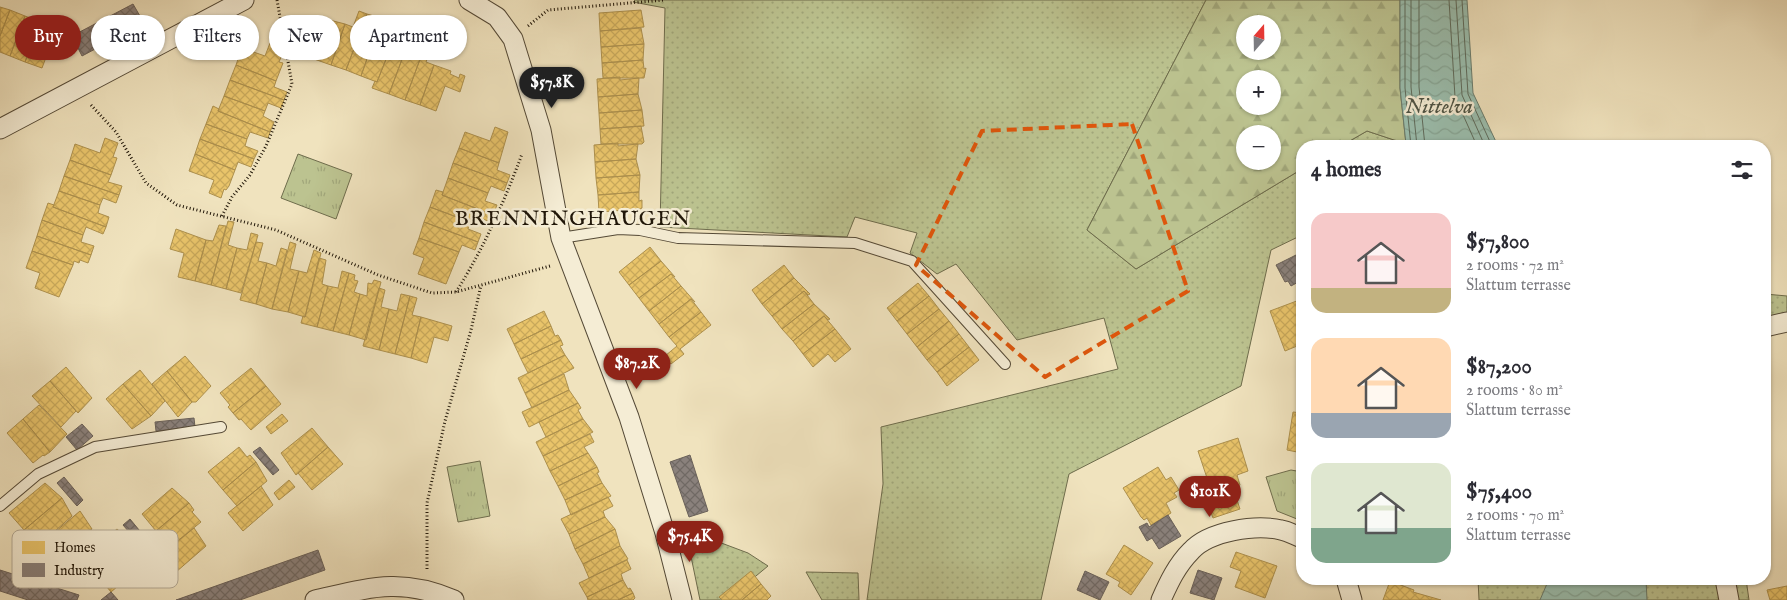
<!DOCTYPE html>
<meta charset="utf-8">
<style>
:root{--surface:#fff;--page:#f7f7f7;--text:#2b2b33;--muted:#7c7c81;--accent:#8f2418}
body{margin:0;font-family:"IM FELL English",serif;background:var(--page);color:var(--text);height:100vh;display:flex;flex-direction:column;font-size:19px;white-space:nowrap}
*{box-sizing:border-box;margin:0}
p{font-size:16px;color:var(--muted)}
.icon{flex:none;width:28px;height:28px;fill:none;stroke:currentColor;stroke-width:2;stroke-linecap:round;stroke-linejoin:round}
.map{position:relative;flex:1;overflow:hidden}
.details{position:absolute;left:1296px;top:140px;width:475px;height:445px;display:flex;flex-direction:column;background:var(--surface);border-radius:20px;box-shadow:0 1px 4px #0004}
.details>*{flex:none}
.top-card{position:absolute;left:15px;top:15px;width:475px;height:45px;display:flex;gap:10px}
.needle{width:32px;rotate:20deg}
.tools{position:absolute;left:1236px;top:15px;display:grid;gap:10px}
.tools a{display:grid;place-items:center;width:45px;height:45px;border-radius:50%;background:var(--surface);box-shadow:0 1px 4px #0004;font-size:25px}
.price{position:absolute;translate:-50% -42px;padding:0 11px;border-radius:18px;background:var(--accent);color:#fff;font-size:16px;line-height:32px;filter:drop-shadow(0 1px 2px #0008)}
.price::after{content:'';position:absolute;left:50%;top:30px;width:15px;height:11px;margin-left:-8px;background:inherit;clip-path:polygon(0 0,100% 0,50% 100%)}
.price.on{background:#222;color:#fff}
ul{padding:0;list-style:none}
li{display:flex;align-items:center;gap:15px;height:125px;padding:0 15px}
li span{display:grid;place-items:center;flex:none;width:140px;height:100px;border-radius:15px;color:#555}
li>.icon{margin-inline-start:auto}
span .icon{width:60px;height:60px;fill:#fffc;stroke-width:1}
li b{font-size:21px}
h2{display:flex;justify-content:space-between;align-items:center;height:60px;padding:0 15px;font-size:21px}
.pill{padding:0 18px;border-radius:22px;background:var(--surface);box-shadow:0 1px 4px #0004;font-size:18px;line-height:45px}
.pill.on{background:var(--accent);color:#fff}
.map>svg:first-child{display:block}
</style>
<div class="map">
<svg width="1787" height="600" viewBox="0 0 1787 600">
<defs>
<pattern id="grass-dots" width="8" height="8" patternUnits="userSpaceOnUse" patternTransform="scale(1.25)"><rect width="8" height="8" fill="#bcc390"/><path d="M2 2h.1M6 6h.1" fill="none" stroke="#a1a77b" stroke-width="1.8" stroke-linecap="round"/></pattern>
<pattern id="forest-firs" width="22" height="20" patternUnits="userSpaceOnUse" patternTransform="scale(1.25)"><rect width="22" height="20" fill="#bcc390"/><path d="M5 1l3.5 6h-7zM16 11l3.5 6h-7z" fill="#a1a77b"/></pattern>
<pattern id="park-tufts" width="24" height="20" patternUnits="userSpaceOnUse" patternTransform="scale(1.25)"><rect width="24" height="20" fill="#bcc390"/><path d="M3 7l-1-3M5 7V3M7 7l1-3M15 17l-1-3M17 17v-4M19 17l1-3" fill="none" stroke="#a1a77b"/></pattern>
<pattern id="water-waves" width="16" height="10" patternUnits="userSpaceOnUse" patternTransform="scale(1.25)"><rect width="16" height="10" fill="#9abeae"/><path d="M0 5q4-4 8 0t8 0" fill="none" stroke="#84a394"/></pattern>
<pattern id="homes-cross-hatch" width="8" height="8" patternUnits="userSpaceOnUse" patternTransform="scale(1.25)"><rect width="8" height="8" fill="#e9c46a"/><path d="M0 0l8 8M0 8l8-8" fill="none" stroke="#c8a85a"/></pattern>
<pattern id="industry-cross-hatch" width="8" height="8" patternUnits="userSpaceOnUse" patternTransform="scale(1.25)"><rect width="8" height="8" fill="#8a817c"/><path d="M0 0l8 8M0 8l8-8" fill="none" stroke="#706964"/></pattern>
</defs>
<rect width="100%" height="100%" fill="#f0e3be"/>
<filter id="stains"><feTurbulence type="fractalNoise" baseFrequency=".004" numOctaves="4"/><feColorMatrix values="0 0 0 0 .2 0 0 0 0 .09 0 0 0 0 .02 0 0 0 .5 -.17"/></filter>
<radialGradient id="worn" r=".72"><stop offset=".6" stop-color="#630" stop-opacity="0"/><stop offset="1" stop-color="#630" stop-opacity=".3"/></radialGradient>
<path fill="url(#grass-dots)" stroke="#6e6c4c" d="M635,0h571l-119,230 49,39 166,-100v66l-31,15 -30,136 -172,88 -28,126h-174l16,-116 -2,-57 237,-58 -14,-51 -87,22 -61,-76 -19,10 -27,-21 7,-20 -62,-16 -8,20 -187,-10 5,-219 -32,-6z
M1367,131l46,15h-72z
M1765,294l22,2v19l-22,29z
M716,541l32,12 20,13 -41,34h-27l-12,-58z
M806,572l52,1 1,27h-37z
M1478,579h268l3,21h-270z"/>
<path fill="url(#forest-firs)" stroke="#6e6c4c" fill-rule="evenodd" d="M1206,0h194v88l6,56 -39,-13 -26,15h-39v23l-166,100 -49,-39zM1245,24h27v27h-27zM1245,79h27v27h-27zM1245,134h27v27h-27z"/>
<path fill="url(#park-tufts)" stroke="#6e6c4c" d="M298,154l54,20 -16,45 -55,-21z
M480,461l10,55 -32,6 -11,-55z
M1291,470l11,2v49l-25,-10 -11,-34z"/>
<path fill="url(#water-waves)" stroke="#697b6c" d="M1400,0h67l6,93 25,53h-90l-2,-2 -6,-56z
M1549,579h97l1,21h-107z"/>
<path fill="url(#homes-cross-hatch)" stroke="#ad904d" d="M0,7l10,3 -10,26z
M10,10l15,6 -15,40 -10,-4v-16z
M641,10l3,17 -44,4 -1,-18z
M359,11l8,3 -21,56 -15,-5 14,-41 8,3z
M367,14l7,2 -6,17 7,3 -14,40 -15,-6z
M25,16l15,6 -15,40 -15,-6z
M314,16l31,8 -14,41 -17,-6 8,-22 -14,-5z
M40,22l17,6 -15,40 -17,-6z
M390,26l8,3 -21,53 -16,-6 14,-40 10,3z
M641,28l3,16 -43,3 -1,-16z
M398,29l5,1 -8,21 9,3 -15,40 -17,-6 3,-7 2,1z
M419,41l7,2 -21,57 -16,-6 15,-40 9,3z
M270,43l15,5 -6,14 4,1 -7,18 -40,-16 6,-17 23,8z
M426,43l6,3 -6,16 8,3 -14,40 -15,-5z
M644,44l-1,16 -41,3 -1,-16z
M643,60l1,9 2,-1 -2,10h-41l-1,-15z
M236,65l40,16 -2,6 13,5 -3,8 -54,-20z
M434,65l17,6 -1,3 9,4 1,-4 5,2 -5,16 -15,-6 -9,25 -16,-6z
M620,77v3l19,-2 -1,16 -40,3 -1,-18z
M230,80l54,20 -3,8 -13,-5 -3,8 -41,-15z
M638,94l4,16 -43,3 -1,-16z
M224,96l41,15 -2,5 11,6 -4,10 -52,-21z
M213,106l6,3 -1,2 52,21 -2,6 -18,-6 -3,7 -41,-15z
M642,110l2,16 -44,3 -1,-16z
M206,124l41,15 -2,7 13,5 -4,8 -54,-20z
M641,126l3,16 -2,2h-41l-1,-15z
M495,127l13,5 -9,31 -40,-15 6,-16 25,9z
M105,138l13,5 -5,14 4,1 -6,17 -41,-15 5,-16 25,9z
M200,139l54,20 -3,8 -13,-5 -3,8 -40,-16z
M618,143v3l20,-2 -2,15 -41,3 -1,-17z
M459,148l40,15 -2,7 13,5 -3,8 -54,-20z
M195,154l40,16 -6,16 -3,4 -2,-1 -3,9 -12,-5 5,-13 -25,-9z
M636,159l4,16 -44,3 -1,-16z
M70,160l41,15 -3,7 14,4 -3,9 -55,-19z
M453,163l54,20 -3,8 -13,-5 -3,7 -40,-15z
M640,175l-1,17 -41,3 -2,-17z
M64,176l55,19 -3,8 -13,-5 -3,7 -41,-14z
M448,178l40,15 -3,8 12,4 -4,10 -51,-20z
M436,190l7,2 -1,3 51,20 -2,7 -14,-5 -1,2 -4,-1 -2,4 -40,-15z
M59,191l41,14 -2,8 11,4 -3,10 -53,-20z
M639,192v9l3,-1v8l-2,1 -41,3 -1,-17z
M48,203l6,2 -1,2 53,20 -3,7 -17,-7 -3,8 -41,-15z
M430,207l40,15 -2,7 13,5 -3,8 -54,-20z
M42,220l41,15 -2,7 13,4 -3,9 -54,-19z
M228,221l6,1 -6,23 9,3 -11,41 -15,-4z
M424,222l54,20 -3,8 -13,-5 -3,7 -40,-14z
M219,225l7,1 -15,59 -16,-4 11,-41 7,1z
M176,229l30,11 -11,41 -17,-4 6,-24 -14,-4z
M251,233l7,2 -17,58 -15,-4 11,-41 10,2z
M37,236l54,19 -3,8 -8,-3 -1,3 -5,-2 -1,4 -41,-14z
M419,238l40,14 -13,32 -28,-10 6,-16 -11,-4z
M256,242l7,1 -5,18 9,2 -11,41 -16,-4z
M290,242l6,2 -6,25 9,2 -11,41 -16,-3z
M650,247l11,14 -32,24 -10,-13z
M281,248l6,2 -15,59 -16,-5 11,-41 9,3z
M314,250l7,3 -16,64 -17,-5 11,-41 8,2z
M32,251l41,14 -14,32 -24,-9 5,-15 -14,-5z
M319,258l7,2 -4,24 6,2 -11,41 -16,-4 2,-7 2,1z
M661,261l14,16 -4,-3 -32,24 -10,-13z
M784,265l10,13 -32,26 -10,-14z
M342,271l7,2 -16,58 -16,-4 11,-41 10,2z
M349,273l6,2 -1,5 4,1 -4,11 6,2 -11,41 -16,-4z
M671,274l10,12 -32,25 -10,-13z
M794,278l16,16 -2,1 -4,-4 -32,25 -10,-12z
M374,280l7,2 -15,58 -17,-5 11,-41 7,2 1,-13 4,1z
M918,283l11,13 -32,25 -10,-13z
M681,286l14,16 -4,-3 -32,25 -10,-13z
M379,288l6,2 -4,17 8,2 -10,41 -16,-4z
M804,291l10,13 -32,25 -10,-13z
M401,294l9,2 -15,58 -16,-4 10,-41 8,2z
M410,296l7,2 -5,17 9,2 -10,41 -16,-4z
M929,296l10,13 -32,25 -10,-13z
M691,299l10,13 -32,25 -10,-13z
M1302,299v45l-17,7 -15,-40z
M814,304l16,15 -2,1 -4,-4 -31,25 -11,-12z
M939,309l10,12 -32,26 -10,-13z
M544,311l7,15 -37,18 -7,-15z
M701,312l10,13 -31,24 4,5 -13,10 -6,-8 12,-10 -8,-9z
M824,316l11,13 -32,25 -10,-13z
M421,317l31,9 -4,15 -14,-4 -7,26 -16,-5z
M949,321l10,13 -32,26 -10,-13z
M551,326l4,10 3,-1 3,5 -40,19 -7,-15z
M835,329l16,20 -16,13 -7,-8 -15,13 -10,-13z
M959,334l10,13 -32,25 -10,-12z
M561,340l2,5 -3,1 5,9 -37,18 -7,-14z
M969,347l10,13 -32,26 -10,-14z
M565,355l9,13 -49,25 -7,-15z
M185,356l26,30 -15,16h-4l-25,-31z
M66,367l26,31 -14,15 -28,-32z
M251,368l15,18 -33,27 -5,-6 2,-2 -10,-12z
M140,370l25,31 -14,15 -28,-32z
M167,371l25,31 -14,15 -26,-33z
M564,374l5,16 -37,18 -7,-15z
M50,381l26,30 -15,16 -29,-31z
M123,384l28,32 -19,13 -26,-30z
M266,386l15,18 -30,26 -10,-11 -2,1 -6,-7z
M569,390l9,13 -49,24 -7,-15z
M578,403l3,5 -3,2 5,9 -37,18 -7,-15z
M39,405l28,29 -17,18 -27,-33z
M1293,412l9,1v40l-15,-3z
M282,414l6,7 -17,13 -5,-7z
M23,419l27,33 -6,4 -1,-1 -10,8 -26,-30z
M583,419l10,13 -50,24 -7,-14z
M312,428l16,19 -32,28 -15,-22z
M590,434l4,8 -10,5 4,6 -38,18 -7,-15z
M1238,438l10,33 -11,4 3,10 -7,3 7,21 -27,9 -8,-22 13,-5 -3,-9 -6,2 -11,-33z
M239,447l8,10 3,-2 6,7 -33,28 -15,-18z
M328,447l15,17 -31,26 -14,-17z
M588,453l9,14 -39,19 -8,-15z
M256,462l11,19 -30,25 -14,-16z
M597,467l2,5 -2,1 5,10 -37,17 -7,-14z
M1158,467l8,13 5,-3 8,13 -5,3 3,4 -11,6 5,10 -20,12 -4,-7 -3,2 -3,-3 -18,-29z
M289,480l6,7 -16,13 -5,-7z
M45,483l17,15 -38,32 -15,-17z
M602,483l9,13 -40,19 -6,-15z
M261,486l12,19 -30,26 -15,-18z
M172,488l17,15 -33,28 -14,-17z
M608,497l5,9 -10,5 2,6 -36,17 -8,-15z
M62,498l10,18 -34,30 -14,-16z
M189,503l5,7 -2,2 9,10 -31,25 -14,-16z
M80,511l12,18 -36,29 -13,-16z
M605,517l10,12 -40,20 -6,-15z
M194,528l12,18 -30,26 -15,-17z
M117,529l16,14 -36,32 -15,-17z
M615,529l5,17 -37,18 -8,-15z
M133,543l13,19 -35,30 -14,-17z
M1124,545l29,18 -22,32 -13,-9 2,-4 -14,-8z
M620,546l8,13 -39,19 -6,-14z
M1236,552l41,14 -12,32 -30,-11 6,-16 -11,-4z
M627,560l4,9 -10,5 2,6 -36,17 -8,-14z
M751,571l10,13 -19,16h-20l-3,-3z
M623,580l5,9 2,-1 3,5 -15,7h-30l-1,-3z
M1390,581l24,9 -1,2 28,8h-58z
M761,584l10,12 -4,4h-25z
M1787,586v14h-17l-3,-10z
M633,593l2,5 -2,2h-15z"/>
<path fill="url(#industry-cross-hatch)" stroke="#6a6159" d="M133,4l11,19 -62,33 -10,-20z
M1302,252v28l-11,6 -3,-5 -3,1 -9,-17z
M194,418l1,9 -39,4 -1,-9z
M82,424l11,12 -16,14 -11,-13z
M260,447l19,23 -6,5 -20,-23z
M690,455l18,56 -19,6 -19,-55z
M64,477l19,23 -6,6 -20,-23z
M1168,515l13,21 -22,13 -7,-11 -5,3 -8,-14 8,-4 2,4z
M130,519l19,23 -6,6 -20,-23z
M318,550l7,20 -85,30h-64z
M0,570l79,25 -2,5h-49l-28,-9z
M1198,570l24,8 -8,22 -24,-7z
M1085,571l24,11 -9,18 -23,-10z
M111,592l7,8h-17z"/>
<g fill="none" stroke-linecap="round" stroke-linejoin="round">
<path stroke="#5d6a5b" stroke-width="1" d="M1405,0v88l6,58
M1411,0v87l6,59
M1419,0v87l6,59
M1449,0l6,97 22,49
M1456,0l6,95 23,51
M1462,0l6,94 24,52"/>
<defs>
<path id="lane" d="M561,238l57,-9 22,1 38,8 177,5 57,18 93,103
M0,506l38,-32 57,-27 126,-20"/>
<path id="street" d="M469,0l28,17 16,22 28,91 20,108 68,179 36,116 17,67
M0,129l244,-129
M1765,327l22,-5
M1346,579l6,21
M1725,579l4,21
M315,600c54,-12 85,-23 139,0
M1161,600c8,-18 16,-35 30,-49 18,-20 65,-27 90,-21 7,1 15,6 21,8"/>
</defs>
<use href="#lane" stroke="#544936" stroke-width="12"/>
<use href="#street" stroke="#544936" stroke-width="21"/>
<path stroke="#201608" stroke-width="3" stroke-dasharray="1 2.5" stroke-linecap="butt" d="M528,26l20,-16 116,-10
M91,105l25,27 30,51 31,22 99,25 102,45 54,18 24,-1 94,-26
M222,216l10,-19 18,-22 16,-29 26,-62 -15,-84
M456,292c28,-44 48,-90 66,-138
M427,569v-66l18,-82 26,-91 10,-45"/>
<use href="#lane" stroke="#f5edd5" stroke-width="10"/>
<use href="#street" stroke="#f5edd5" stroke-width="19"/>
</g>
<path fill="none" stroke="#de560c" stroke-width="4" stroke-dasharray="10 6" stroke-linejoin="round" d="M1132,124l56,167 -143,86 -129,-112 66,-134z"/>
<g text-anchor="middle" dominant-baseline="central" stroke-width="5" stroke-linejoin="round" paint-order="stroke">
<g font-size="21" font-style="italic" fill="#4b5142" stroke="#f5edd5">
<text x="1439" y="107">Nittelva</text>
</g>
<g font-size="21" letter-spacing="1" fill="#201608" stroke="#f5edd5">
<text x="573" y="219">BRENNINGHAUGEN</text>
</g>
</g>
<rect x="12" y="530" width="166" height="58" rx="8" fill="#f5edd5" stroke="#b5ac98" stroke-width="1"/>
<rect x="22" y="541" width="23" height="13" fill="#e9c46a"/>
<rect x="22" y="563" width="23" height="14" fill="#8a817c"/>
<g font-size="14" fill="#201608">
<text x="54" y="552">Homes</text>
<text x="54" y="575">Industry</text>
</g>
<rect width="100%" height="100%" filter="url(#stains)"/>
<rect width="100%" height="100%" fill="url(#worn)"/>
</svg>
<div class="tools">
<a><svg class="needle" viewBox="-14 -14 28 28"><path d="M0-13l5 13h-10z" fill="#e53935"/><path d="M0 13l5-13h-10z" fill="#7c7c81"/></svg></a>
<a>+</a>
<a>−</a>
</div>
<b class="price on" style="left:552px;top:109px">$57.8K</b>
<b class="price" style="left:637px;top:390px">$87.2K</b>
<b class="price" style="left:1210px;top:518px">$101K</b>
<b class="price" style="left:690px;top:563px">$75.4K</b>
<div class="top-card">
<a class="pill on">Buy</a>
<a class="pill">Rent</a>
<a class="pill">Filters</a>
<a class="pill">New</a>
<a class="pill">Apartment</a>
</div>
<section class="details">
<h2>4 homes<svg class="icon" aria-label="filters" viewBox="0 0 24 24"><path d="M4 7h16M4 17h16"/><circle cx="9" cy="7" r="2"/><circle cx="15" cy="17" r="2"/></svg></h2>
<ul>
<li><span style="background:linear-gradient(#f6c9c9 75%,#c2b280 0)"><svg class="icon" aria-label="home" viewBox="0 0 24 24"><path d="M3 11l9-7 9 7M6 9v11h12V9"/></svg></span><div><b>$57,800</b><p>2 rooms · 72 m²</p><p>Slattum terrasse</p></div></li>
<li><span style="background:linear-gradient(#ffd9b3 75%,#9aa5b1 0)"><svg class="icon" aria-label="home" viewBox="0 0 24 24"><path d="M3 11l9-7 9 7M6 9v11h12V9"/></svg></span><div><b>$87,200</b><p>2 rooms · 80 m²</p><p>Slattum terrasse</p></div></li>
<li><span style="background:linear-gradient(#dfe7d0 65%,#7fa58c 0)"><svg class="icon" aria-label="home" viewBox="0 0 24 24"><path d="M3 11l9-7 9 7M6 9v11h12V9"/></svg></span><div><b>$75,400</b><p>2 rooms · 70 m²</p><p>Slattum terrasse</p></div></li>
</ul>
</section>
</div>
